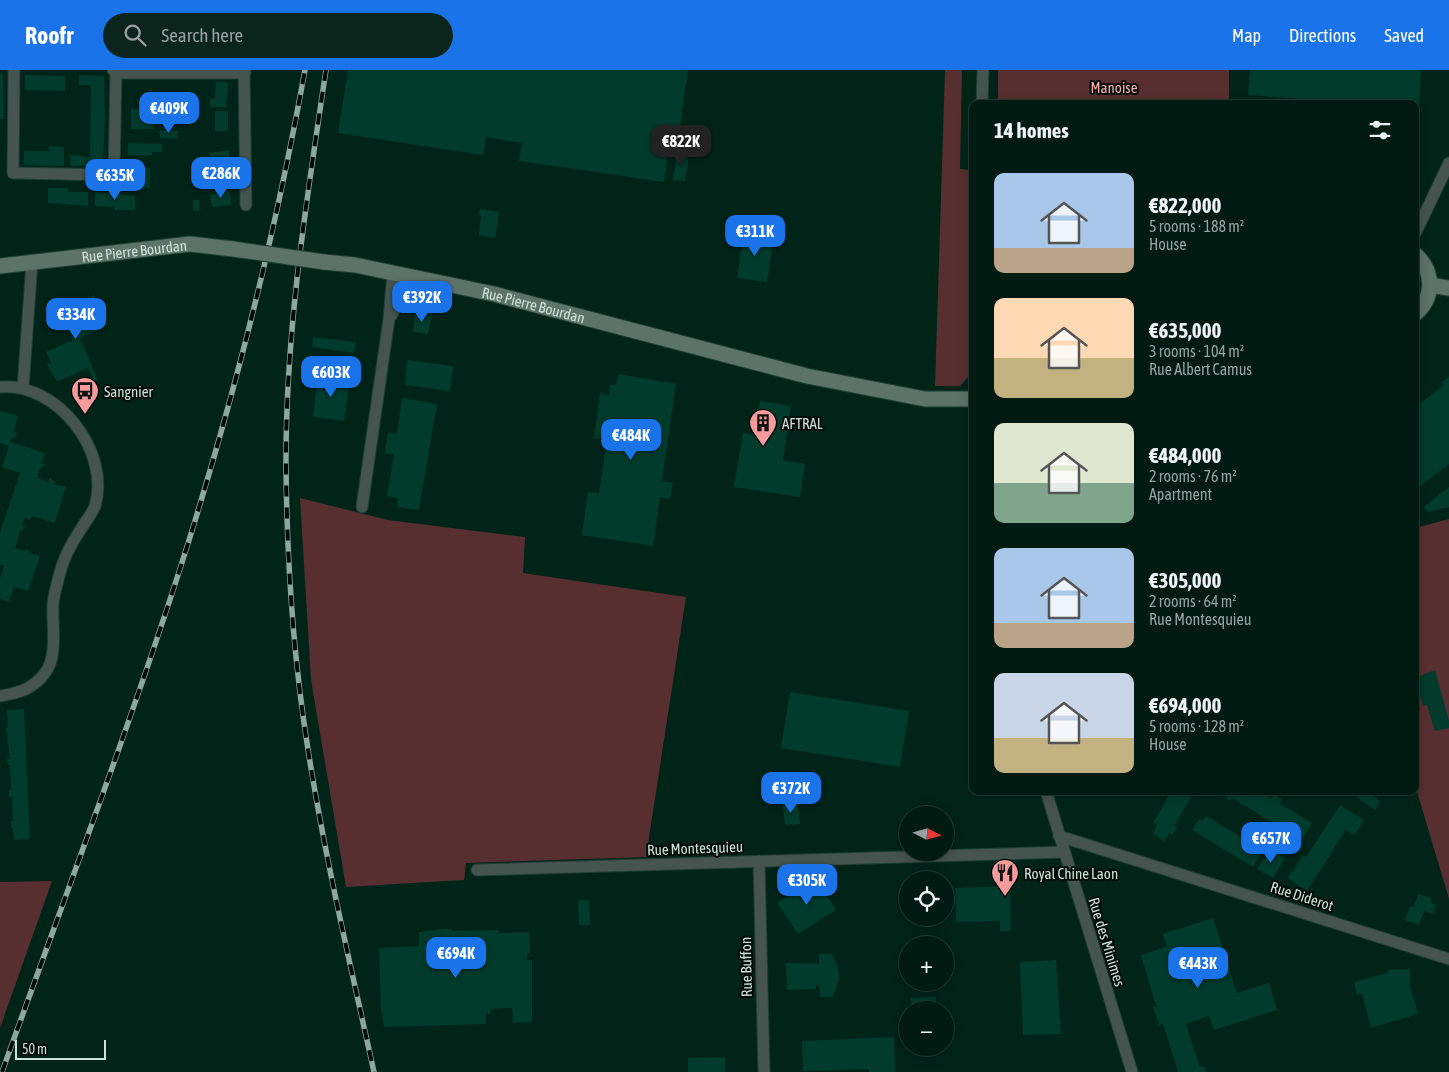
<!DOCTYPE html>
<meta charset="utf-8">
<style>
:root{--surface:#011b13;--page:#0b241c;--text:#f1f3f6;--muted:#96a1a0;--line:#233933;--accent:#1a73e8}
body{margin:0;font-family:"Asap Condensed",sans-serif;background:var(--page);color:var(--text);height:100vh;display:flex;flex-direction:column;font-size:19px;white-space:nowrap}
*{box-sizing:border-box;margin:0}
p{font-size:16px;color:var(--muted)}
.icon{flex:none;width:28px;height:28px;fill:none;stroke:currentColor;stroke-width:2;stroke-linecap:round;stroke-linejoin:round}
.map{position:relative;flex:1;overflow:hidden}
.drawer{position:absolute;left:969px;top:30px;width:450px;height:695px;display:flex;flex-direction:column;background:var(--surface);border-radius:10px;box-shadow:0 2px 12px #0003,0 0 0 1px var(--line)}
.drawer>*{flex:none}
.needle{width:32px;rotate:96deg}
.buttons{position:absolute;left:899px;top:736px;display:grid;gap:10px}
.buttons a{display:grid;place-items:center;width:55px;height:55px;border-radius:50%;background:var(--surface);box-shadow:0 2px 12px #0003,0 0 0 1px var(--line);font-size:25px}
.scale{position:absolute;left:15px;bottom:12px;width:91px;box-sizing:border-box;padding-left:5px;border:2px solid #cee1d9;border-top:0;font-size:14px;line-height:18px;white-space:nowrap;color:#cee1d9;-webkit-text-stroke:4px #010a06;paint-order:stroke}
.price{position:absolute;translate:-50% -42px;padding:0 11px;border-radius:10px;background:var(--accent);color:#fff;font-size:16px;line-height:32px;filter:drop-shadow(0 1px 2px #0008)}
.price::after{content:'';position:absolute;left:50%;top:30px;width:15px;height:11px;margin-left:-8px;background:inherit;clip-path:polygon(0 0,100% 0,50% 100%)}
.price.on{background:#222;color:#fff}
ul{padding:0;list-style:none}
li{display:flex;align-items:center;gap:15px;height:125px;padding:0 25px}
li span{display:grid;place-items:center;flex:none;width:140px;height:100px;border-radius:10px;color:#555}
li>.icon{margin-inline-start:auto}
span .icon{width:60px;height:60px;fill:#fffc;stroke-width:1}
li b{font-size:21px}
h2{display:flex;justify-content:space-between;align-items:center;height:60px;padding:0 25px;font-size:21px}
header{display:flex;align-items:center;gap:30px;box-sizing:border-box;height:70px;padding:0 25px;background:var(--accent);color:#fff}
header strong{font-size:24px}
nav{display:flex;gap:28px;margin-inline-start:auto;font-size:18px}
.search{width:350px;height:45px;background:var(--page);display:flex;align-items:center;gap:12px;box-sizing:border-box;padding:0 18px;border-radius:28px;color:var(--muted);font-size:19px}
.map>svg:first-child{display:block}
</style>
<header>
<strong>Roofr</strong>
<div class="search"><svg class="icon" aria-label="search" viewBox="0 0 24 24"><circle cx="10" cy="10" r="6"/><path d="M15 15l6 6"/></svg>Search here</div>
<nav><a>Map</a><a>Directions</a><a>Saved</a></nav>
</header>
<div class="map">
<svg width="1449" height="1002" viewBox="0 0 1449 1002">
<rect width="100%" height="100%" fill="#012419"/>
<path fill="#572f30" d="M945,0h17l-2,99 9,1 -1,207 -8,9h-25z
M998,0h231v34h-231z
M300,428l88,22 137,17 -2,36 163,24 -40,260 -180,6 -2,17 -118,7 -35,-207z
M1449,449v380l-34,-114v-257z
M52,811l-52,147v-146z"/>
<path fill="#003b2b" d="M348,0h340l-11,78 -8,-1 -5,35 -145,-21 3,-18 -36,-6 -3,18 -145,-22z
M1250,0h171l-2,36 -4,-2 -67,-2v2h-34v-4l-66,-5z
M0,4h3l1,45h-4z
M25,5l40,1v15l-40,-1z
M79,5l25,1 1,41 -2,48 -33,1v-11l20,2 1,-72h-12z
M216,12h12l-2,25h-16v-8h5z
M131,39h15v12h8v8h-23z
M215,41h13v20h-13z
M160,60l18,1v8l-18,-1z
M128,73l34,1v8h-10v3l-6,1 -18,-1z
M49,76l15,1v19l-40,-1v-14h25z
M229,80l3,24 -24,3 -1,-10 4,-1 -2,-13z
M677,83l12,2 -4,26 -12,-1z
M136,97l14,1v20h-15z
M48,118h20v4h20v14l-40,-3z
M229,121l3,14 -20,2 -2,-12z
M95,122l40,4v14h-20v-3l-20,-1z
M193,130h6v11h-6z
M480,139l19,3 -4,26 -16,-3 2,-20h-2z
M744,161l30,5 -7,46 -30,-4z
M94,225l13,31 -27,12 18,42 -4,1 -6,-13 -31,14 -10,-18 4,-1 -5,-11 27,-12 -13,-30z
M415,242l17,2 -4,20 -15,-2z
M313,267l43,5 -2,11 -42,-6z
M407,290l46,6 -3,25 -45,-6z
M618,304l58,10 -14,97 11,2 -3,16 -10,-2 -7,49 -71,-11 6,-43 11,1 8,-53 -13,-2 6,-44 9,1 1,-10h6z
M318,306l32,4 -6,41 -31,-4z
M1449,307v87l-34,26v-83l29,-22 -2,-3z
M402,328l35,6 -18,106 -22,-3 1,-9 -11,-2 7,-41 -9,-2 3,-21 9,1z
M760,331l31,5 -8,54 22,4 -5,33 -66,-10 9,-54 12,2z
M0,341l18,5 -4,15 3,2 -3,5 -2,-1 -2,5 35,11 -3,10 4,1 -6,5 -3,9 12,4v-4l6,3 -1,3 12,3 -11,36 -23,-7 -2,4 -6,-2 -2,8 4,1 -6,4 -5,17 10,3 1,-3 4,5 10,3 -12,35 -14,-4 -5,15 -9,-3v-21l4,-12 -4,-2v-32l20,-59 -18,-6 7,-21 -9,-3z
M1449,417v20l-21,5 -4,-5z
M1435,600l14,51v7l-14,3 -8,-26 -4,1 -8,-28z
M790,622l119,19 -9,56 -119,-19z
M24,639l6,130 -16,1 -1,-12h-2v-7h2l-1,-24h-3v-7h2l-1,-25h-2l-1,-6h3l-4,-31h2l-1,-18z
M1172,721h23l-21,35 3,2 -5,7 -3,-2 -5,8 -11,-7 4,-9 -4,-3z
M1221,721h38l12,8 3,-5 8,6 -2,4 32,19 -10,17 -70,-42 -2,3 -4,-3 2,-3z
M1348,721h18l14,10 -5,9z
M783,734h15l2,20 -15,1z
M1340,735l24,15 -9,15 -9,-5 -39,61 -19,-13 15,-23 3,2z
M1206,746l57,34 -10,17 -61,-37 7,-11 3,2z
M1270,779l15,9 -12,20 -16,-9z
M816,809l20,31 -38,24 -21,-31z
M1010,816l1,45h-11v-10l-44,1 -1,-34z
M1418,824l14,4 -1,5 5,2 -3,9 -9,-3 -5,14 -14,-5 5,-14 4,1z
M578,830h11l1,25h-11z
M1213,848l24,75 32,-10 8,27 -63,20 -5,-14 -23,8 14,43 4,-1 2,6h-28l-15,-48 -4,1 -6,-18 3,-1 -15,-51 26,-8 -4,-13z
M443,859h9l1,2 45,-1 1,3 30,-1 1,21h-3v7h5v62l-19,1 -1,-15 -22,1 1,5h-5v10l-102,3 -3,-17 -2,-62 40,-2v-14z
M819,884h13l6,13 1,12 -6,18h-13l-1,-12h-3v4l-29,1 -1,-27 33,1z
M1056,890l5,74 -38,1 -3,-73z
M1410,899v18l8,27 -47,14 -9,-34 -5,1 -3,-13 34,-9v-3z
M936,927v13h-24l-1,-12z
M894,967l1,35h-26v-3l-66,2 -1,-30z
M725,987v15h-37v-14z"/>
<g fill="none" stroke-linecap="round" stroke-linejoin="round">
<defs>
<path id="street" d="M14,0l-1,103 101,2 2,-102 -3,-3
M244,0l2,135
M116,3h129
M982,34l1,-34
M1415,164l34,-71
M398,232l30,-9 11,-10
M391,246c7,-14 21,-25 25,-38
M0,317c57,-5 111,64 95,119 -3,8 -10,16 -14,23 -11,16 -19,32 -23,51 -2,9 -5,18 -5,26 -1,19 5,51 -8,67 -12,16 -26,20 -45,23
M23,318l9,-126
M362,437l27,-188 4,-47
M1046,721l86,281
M1059,766l390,123
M759,791l5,211
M477,800l586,-18"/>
<g id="secondary">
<path d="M1415,184c19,17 20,43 0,60"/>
<path id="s1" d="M324,192l31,3 139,29 313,82 118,23h47"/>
<path id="s2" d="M0,196l190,-22 43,5"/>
<path d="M1430,215l19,3"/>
</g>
</defs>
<use href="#street" stroke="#1e3e34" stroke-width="13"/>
<use href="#secondary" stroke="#1e3e34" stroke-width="17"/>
<use href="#street" stroke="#45544e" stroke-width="11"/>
<use href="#secondary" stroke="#5c7369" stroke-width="15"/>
<defs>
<path id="rail" d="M326,0c-20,133 -41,265 -40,399 1,92 7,184 21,274 17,111 43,220 67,329
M2,1002c59,-165 122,-330 176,-497 53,-165 96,-334 127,-505"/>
</defs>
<use href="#rail" stroke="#8fa79e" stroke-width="5.5"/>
<use href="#rail" stroke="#010a06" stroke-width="4" stroke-dasharray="11" stroke-linecap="butt"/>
<defs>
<path id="secondary-bridge" d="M233,179l91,13"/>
</defs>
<use href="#secondary-bridge" stroke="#1e3e34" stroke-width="17" stroke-linecap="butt"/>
<use href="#secondary-bridge" stroke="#5c7369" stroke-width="15"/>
</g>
<defs>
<symbol id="bus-pin" viewBox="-11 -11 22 30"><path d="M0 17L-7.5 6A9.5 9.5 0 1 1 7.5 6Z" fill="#f59b9c" stroke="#010a06"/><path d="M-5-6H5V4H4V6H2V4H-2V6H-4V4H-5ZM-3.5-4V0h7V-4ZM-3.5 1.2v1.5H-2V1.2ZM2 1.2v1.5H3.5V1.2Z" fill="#111"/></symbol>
<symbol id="building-pin" viewBox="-11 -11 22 30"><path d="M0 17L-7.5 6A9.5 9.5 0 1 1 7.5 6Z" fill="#f59b9c" stroke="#010a06"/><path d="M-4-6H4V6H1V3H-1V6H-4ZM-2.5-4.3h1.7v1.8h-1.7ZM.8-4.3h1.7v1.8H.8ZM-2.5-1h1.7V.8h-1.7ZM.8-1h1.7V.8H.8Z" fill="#111"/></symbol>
<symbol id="restaurant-pin" viewBox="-11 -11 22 30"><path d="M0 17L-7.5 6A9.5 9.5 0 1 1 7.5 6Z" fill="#f59b9c" stroke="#010a06"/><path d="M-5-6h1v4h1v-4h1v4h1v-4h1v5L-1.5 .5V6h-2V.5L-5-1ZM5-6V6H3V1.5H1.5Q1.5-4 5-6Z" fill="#111"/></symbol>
</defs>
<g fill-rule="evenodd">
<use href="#bus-pin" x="69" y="305" width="32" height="43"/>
<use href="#building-pin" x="747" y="337" width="32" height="43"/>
<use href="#restaurant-pin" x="989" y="787" width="32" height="43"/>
</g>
<g text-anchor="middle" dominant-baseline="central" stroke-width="4" stroke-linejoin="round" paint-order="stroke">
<g font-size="15" fill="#fbb0b0" stroke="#010a06">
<text x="1114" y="17">Manoise</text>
</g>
<g font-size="15" fill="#cee1d9" stroke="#010a06">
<text stroke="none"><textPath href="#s2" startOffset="135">Rue Pierre Bourdan</textPath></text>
<text stroke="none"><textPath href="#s1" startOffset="214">Rue Pierre Bourdan</textPath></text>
<text transform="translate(695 778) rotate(-2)">Rue Montesquieu</text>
<text transform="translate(1302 826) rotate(18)">Rue Diderot</text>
<text transform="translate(1107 872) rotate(73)">Rue des Minimes</text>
<text transform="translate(746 897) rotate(-91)">Rue Buffon</text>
</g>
<g font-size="15" fill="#cee1d9" stroke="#010a06" text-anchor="start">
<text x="104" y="321">Sangnier</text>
<text x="782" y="353">AFTRAL</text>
<text x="1024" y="803">Royal Chine Laon</text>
</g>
</g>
</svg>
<div class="buttons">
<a><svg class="needle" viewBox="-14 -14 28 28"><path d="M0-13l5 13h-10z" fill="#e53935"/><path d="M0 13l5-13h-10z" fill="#96a1a0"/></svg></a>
<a><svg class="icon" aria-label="locate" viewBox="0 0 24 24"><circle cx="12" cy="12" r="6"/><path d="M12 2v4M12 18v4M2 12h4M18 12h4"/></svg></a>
<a>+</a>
<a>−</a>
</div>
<div class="scale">50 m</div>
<b class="price" style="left:169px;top:64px">€409K</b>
<b class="price on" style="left:681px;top:97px">€822K</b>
<b class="price" style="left:221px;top:129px">€286K</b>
<b class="price" style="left:115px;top:131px">€635K</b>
<b class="price" style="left:755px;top:187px">€311K</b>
<b class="price" style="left:422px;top:253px">€392K</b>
<b class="price" style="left:76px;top:270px">€334K</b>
<b class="price" style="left:331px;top:328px">€603K</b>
<b class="price" style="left:631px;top:391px">€484K</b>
<b class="price" style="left:791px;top:744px">€372K</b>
<b class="price" style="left:1271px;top:794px">€657K</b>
<b class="price" style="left:807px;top:836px">€305K</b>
<b class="price" style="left:456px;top:909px">€694K</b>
<b class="price" style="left:1198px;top:919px">€443K</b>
<section class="drawer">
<h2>14 homes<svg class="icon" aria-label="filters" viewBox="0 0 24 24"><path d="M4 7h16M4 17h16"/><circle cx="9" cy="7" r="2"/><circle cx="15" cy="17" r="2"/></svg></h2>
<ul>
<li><span style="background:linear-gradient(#a9c7e8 75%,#b9a48a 0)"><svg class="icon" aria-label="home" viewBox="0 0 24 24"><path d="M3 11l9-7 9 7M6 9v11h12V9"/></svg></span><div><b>€822,000</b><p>5 rooms · 188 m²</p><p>House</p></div></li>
<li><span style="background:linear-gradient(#ffd9b3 60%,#c2b280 0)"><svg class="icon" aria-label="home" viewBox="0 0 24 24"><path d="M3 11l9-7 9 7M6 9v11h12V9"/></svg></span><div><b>€635,000</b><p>3 rooms · 104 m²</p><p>Rue Albert Camus</p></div></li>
<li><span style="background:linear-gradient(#dfe7d0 60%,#7fa58c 0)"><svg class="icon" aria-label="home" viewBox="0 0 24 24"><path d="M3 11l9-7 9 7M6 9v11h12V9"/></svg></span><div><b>€484,000</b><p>2 rooms · 76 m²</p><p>Apartment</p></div></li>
<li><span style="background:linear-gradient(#a9c7e8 75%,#b9a48a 0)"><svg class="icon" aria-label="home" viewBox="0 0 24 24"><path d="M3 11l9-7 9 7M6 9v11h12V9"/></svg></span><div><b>€305,000</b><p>2 rooms · 64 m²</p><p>Rue Montesquieu</p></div></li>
<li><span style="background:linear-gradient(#c9d6e8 65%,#c2b280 0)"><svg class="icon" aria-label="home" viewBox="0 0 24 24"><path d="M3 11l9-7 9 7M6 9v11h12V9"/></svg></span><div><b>€694,000</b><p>5 rooms · 128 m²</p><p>House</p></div></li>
</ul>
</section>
</div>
